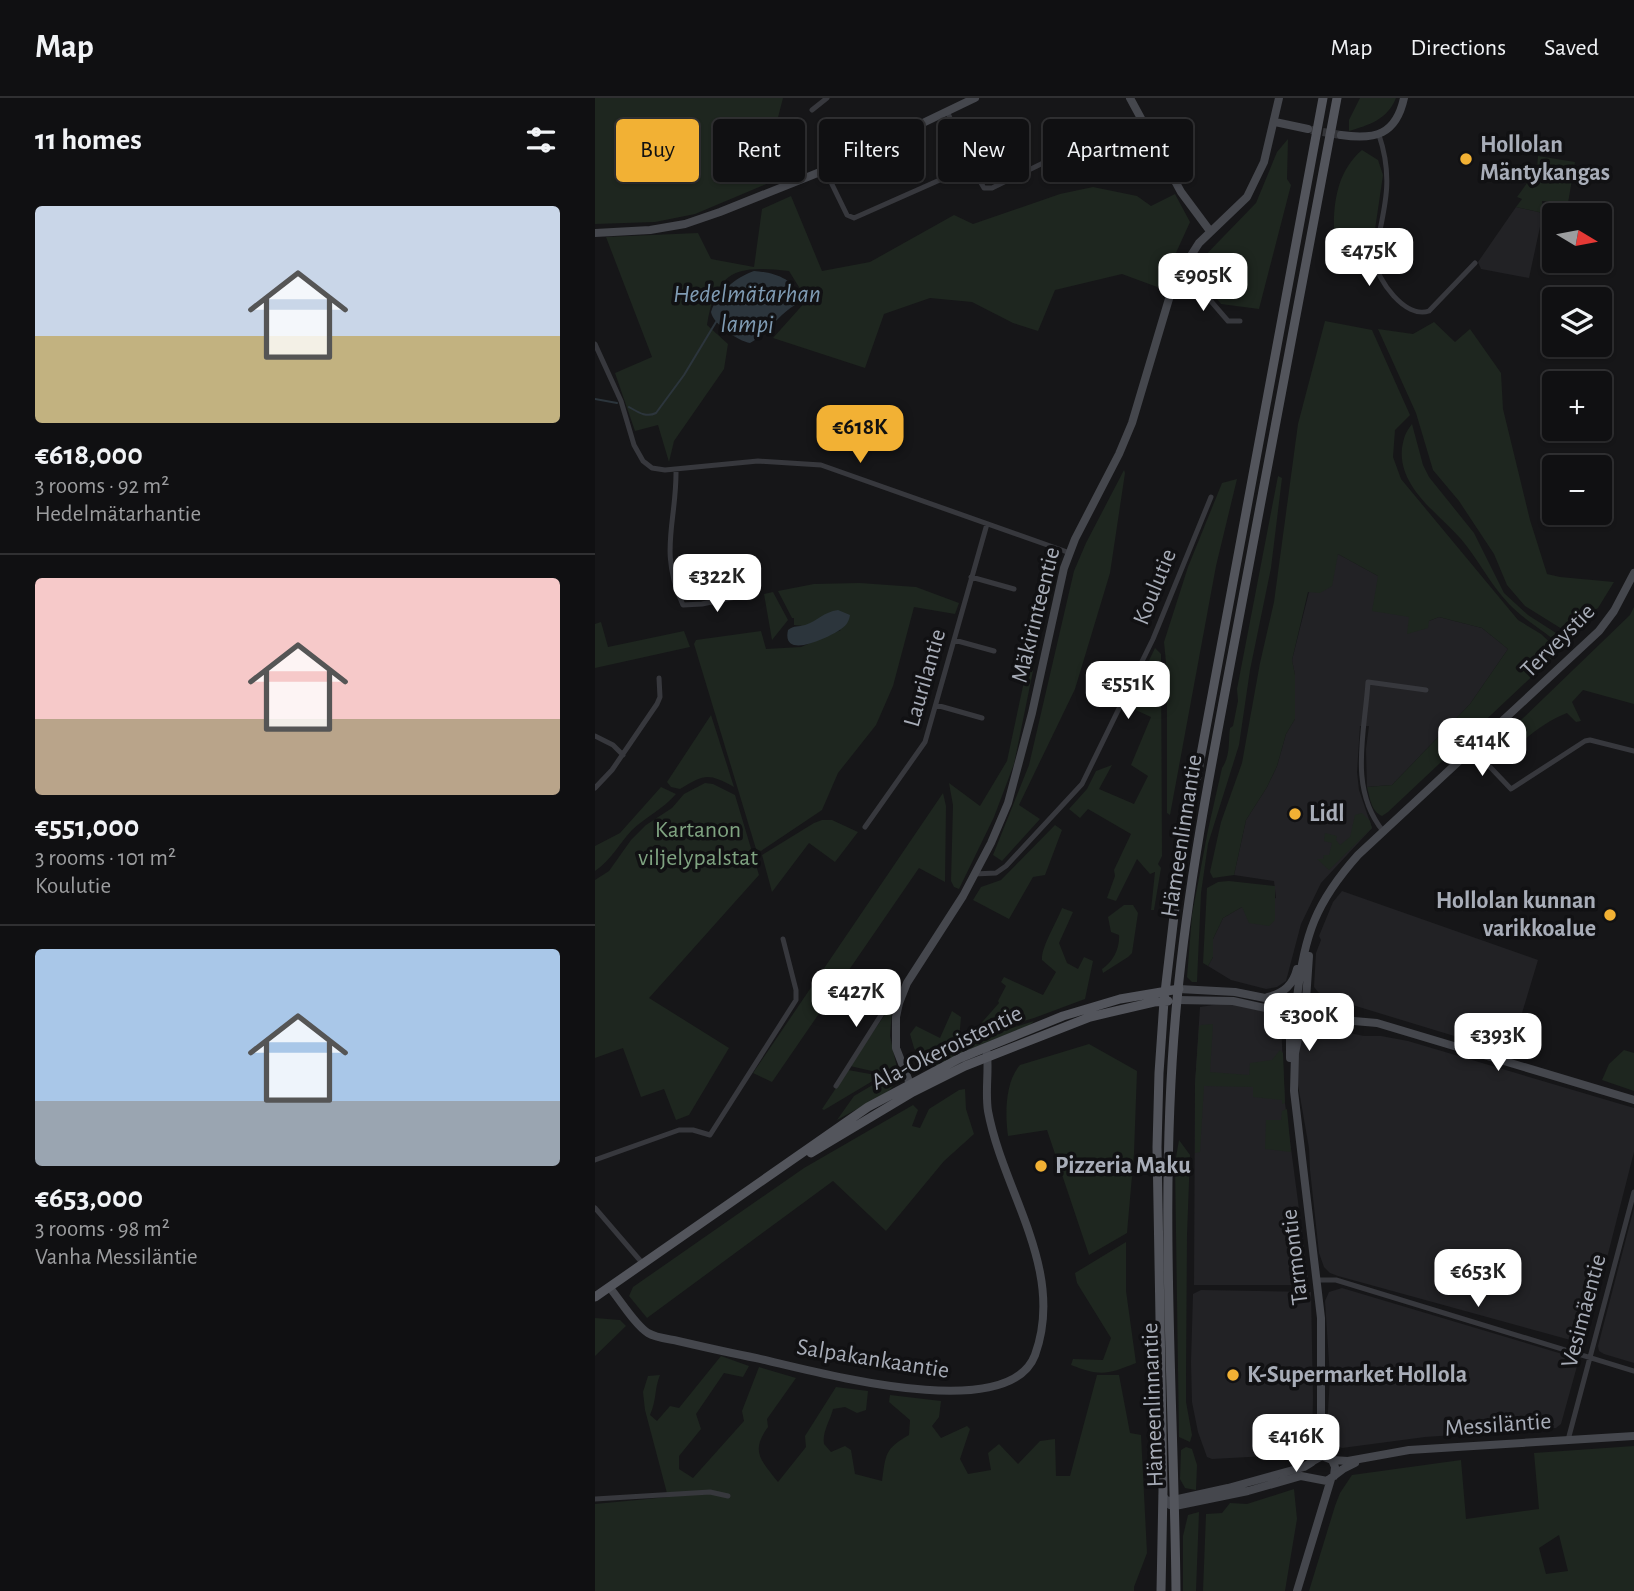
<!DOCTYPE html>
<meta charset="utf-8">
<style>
:root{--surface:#101012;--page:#1e1e20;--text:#f1f3f6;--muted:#9c9d9f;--line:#303032;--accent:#f2b134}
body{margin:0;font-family:"Alegreya Sans",sans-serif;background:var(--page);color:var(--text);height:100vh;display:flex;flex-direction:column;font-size:26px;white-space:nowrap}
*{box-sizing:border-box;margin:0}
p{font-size:23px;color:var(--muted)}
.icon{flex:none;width:38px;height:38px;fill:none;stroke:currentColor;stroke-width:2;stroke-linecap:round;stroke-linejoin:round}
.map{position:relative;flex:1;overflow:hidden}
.details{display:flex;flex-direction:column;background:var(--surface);width:595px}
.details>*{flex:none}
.hud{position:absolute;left:21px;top:21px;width:665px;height:63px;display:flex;gap:14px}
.needle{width:46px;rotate:100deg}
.controls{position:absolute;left:947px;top:105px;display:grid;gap:14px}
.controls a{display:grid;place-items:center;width:70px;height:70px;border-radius:7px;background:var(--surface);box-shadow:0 2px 5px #0004,0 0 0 2px var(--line);font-size:35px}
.price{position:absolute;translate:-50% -60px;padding:0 16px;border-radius:14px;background:#fff;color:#222;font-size:23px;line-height:46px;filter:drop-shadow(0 2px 4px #0008)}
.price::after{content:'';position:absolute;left:50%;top:42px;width:21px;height:16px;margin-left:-10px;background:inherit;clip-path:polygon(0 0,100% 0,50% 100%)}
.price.selected{background:var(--accent);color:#111}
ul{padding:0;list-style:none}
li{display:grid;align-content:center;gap:14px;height:371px;padding:0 35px}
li+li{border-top:2px solid var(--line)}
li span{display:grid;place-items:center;height:217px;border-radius:7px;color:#555}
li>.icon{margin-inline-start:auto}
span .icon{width:126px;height:126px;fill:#fffc;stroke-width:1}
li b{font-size:30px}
h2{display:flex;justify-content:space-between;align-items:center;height:84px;padding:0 35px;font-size:30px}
.tag{padding:0 24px;border-radius:7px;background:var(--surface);box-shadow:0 2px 5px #0004,0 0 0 2px var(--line);font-size:24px;line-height:63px}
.tag.selected{background:var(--accent);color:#111}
header{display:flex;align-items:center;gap:42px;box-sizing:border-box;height:98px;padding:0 35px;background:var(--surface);border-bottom:2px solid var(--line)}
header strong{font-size:33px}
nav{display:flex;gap:38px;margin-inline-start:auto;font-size:24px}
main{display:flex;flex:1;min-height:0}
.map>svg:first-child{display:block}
</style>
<header>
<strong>Map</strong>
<nav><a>Map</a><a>Directions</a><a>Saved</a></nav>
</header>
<main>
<section class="details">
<h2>11 homes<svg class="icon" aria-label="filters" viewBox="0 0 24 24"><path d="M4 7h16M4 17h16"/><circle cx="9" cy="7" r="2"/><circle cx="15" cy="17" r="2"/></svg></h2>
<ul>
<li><span style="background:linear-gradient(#c9d6e8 60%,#c2b280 0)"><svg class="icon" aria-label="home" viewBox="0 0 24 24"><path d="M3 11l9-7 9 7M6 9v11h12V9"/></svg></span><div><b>€618,000</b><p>3 rooms · 92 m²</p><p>Hedelmätarhantie</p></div></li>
<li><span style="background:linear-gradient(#f6c9c9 65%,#b9a48a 0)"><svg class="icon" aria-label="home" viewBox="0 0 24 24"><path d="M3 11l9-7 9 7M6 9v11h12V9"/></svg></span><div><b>€551,000</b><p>3 rooms · 101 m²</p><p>Koulutie</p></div></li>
<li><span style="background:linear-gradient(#a9c7e8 70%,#9aa5b1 0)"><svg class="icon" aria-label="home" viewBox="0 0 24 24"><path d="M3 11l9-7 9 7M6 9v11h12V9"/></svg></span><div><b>€653,000</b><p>3 rooms · 98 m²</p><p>Vanha Messiläntie</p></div></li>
</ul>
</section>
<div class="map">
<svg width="1039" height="1493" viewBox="0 0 1039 1493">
<rect width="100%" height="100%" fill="#161618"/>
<path fill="#222225" d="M921,109l27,6 -14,65 -48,-9 -3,-7z
M743,456l40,22 31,41 20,4 10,-4 43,11 26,21 -38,55 -78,81 -25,2 -1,-38 3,-23h-9l-3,46 2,18 13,38 -51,55 -20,41 -15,57 -9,6 -11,2 -35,-9 -23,-14 5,-9v-18l10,-21 19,-11 34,-9 -2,-17 -40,-6 12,-55 21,-33 10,-21 9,-32 9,-15v-44l-3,-15 17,-68z
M747,793l196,69 -28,93 -187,-57 -5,-4 -4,-5 2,-34 5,-13 -2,-4 14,-34z
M631,905l46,10 1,10 8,1 4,79 24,182h-115l1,-201 5,-77z
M726,929l43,9h17l27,5 226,67v44l-49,192 -247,-68 -8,-3 -6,-6 -5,-14 -9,-83 -1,-22 -11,-63v-36l3,-11z
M1039,1110v155l-30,-9 -5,-3 -1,-5z
M747,1190l237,71 -18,65 -5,4 -131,9 -83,11 -7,-3 -6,-7 -2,-10 3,-51 -5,-76 4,-9z
M606,1192l110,2 2,106 -1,46 -3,7 -7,3 -90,5 -5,-2 -9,-25 -6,-30 -1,-40 2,-68z"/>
<path fill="#1e261f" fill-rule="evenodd" d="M0,0h188l-10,39 10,40 -88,37 -40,8 -60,2z
M765,0h36c-9,22 -27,27 -47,33v-11z
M693,41l-1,40 4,6 -32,124 -38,-5 -28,-36 63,-65 21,-51z
M767,52l16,10 5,15 -11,75 -12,-4 -11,2 -12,17c-5,-39 -8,-87 25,-115z
M943,58l37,6 -7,41 -26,-2 1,12 -27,-6 6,-8 -5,-2 20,-28z
M498,89l44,9 14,10 24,-12 15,28 -30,66 -38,-14 -67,16 -17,41 -25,-8 -41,-21 -42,-4 -46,16 -19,54 -92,-30 34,-38 -18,-29c-51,-6 -73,-2 -82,54l21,19 -4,25 -50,72 -5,21 -11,-37 -23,6 -20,-58 37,-16 -46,-120 92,-4 13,26 43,8 8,-58 29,-13 31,75 48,-9 84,-47 19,9 87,-30z
M730,223l47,9 38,85 -15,15 -2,27 8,22 117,141 23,14 18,17 -171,161 -6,4c-11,-5 -12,-18 -15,-29l25,-2 78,-81 38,-55 -26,-21 -43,-11 -10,4 -1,7 -21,6 2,-17 -37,-6 6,-35 -40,-22 -6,32 -12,7 -12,-1 -16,68 3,15v44l-9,15 -9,32 -10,21 -21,33 -12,55 -21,3 -3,-6 11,-50 21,-59 18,-100 14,-61 24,-178z
M839,224l21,20 15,-13 31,44 2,36 27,111 17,54 13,3 54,5 -16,26 -10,6 -18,20 -45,-28 -18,-21 -13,-31 -35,-53 -26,-31 -17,-57 -38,-84 35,5z
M817,326l11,41 6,12 45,56 30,60 24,22 42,27 -7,6c-17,-17 -38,-27 -54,-44 -19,-20 -31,-45 -48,-65 -23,-26 -63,-52 -59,-91 2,-11 3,-15 10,-24z
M529,372l1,3 -15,100 -35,116 -56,116 21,14 -38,42 -9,-6 36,-90 45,-194 12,-28z
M683,378l4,2 -11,90 -21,102 -11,75 -31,99 -7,49 -4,89h-5l-5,-5 5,-62 16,-85 14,-62c9,-13 6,-28 8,-40l3,-2 5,-25 -1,-12z
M642,381l-21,87 -46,249 -3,-2v-140l-3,-31 24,-75 34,-84z
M265,485l56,4 43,16 -4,11 -41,-7 -21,79 -17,39 -38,48 -16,37 -61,41 -5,-2 -62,-205 2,-4 65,-9 5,18 35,-2 40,-17 -47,-5v-7h-2l-14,-27 36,-7z
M178,494l15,28 -16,20 -8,-46z
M447,499l4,10 -32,157 -20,53 -35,72 -5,-2 -3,-6 2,-76 -4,-22 31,23 27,-45z
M1039,509v97l-51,-14 -11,12 9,19 -5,1 -9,-9c-26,10 -47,30 -67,50l-11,-12 141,-136z
M6,524l7,25 76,-16 6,16 -95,21v-44z
M560,550l6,6 1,202 -4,8 3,4 -7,42h-3l4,-38 -5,2 -13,-15 -21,42 -9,-3 8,-22 -1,-6 17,-36 -43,-25 -8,9 -11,-9 18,-20 9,-18 16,-6 -13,24 35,15 14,-28 -17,-11 20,-48 -24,-11z
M116,617l23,72c-26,-14 -29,-13 -54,2l-9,-2 -4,-5z
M110,685l8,1 22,11 24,80 -110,123 80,50 -40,67 -13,5 -12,-31 -23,8 -18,-49 -28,10v-178l14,-9 22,-31 15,-15 26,-17 12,-14z
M66,689l15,7c-13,15 -30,23 -44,36 -13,14 -21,30 -37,41v-25l25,-13z
M348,695l3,13 -1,76 -26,-14 -147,214 -19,-9z
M767,715l8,8 2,7 -43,42 -12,-11h6l1,-4h5l3,-12 -8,-2 1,-8 12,3 -1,4 4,5 10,-8 5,-22z
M227,722h10l26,12 -23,30 -26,-19 -37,49 -10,-37 52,-32z
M460,727l7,5 -17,45 -12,2 -24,42 -36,-19 8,-13 20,-7z
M634,783l46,5v34l-6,6 -20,-3 -7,-16 -19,11 -10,21v18l-5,9 -5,-3 4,-75 11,-6z
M529,807h9l5,8 -6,40 -4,4 -25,16 -1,-4c11,-7 18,-21 17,-34l-8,-3 -3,-15z
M467,810l11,4 -14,31 8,20 11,6 6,-12 9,4 -8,38 -51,19 -65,19 30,-34 -1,-2 8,-15 -5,-4 3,-5 39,18 13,-23 -14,-12c-1,-13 15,-38 20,-52z
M293,912h4l-2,26 7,32 -12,6 -35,-8z
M357,913l9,6 -2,23 -40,17 -5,-9 -4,-14 6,-8 24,12z
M439,923l-4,4 -72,29 -22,12 -4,-9 2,-2 11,-6z
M618,926l-3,48 39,3 1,-12 22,-3 8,-10 3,3 2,50 -3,1v-4l-29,-3v-10l-49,-1 -4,66 -5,1v-69l4,-57 2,-2z
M494,946l48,27 -3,82 -7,80 -38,22 -42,-125 -39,6c-3,-22 -3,-54 12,-71z
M1029,952l10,3v38l-32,-11 7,-16z
M253,972l33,6 -57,34 -2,-1z
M303,972l1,9 -11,13 -51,28 17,-24z
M370,991l1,20 8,25 -30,27 -58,70 -53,-50 -186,137 -18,-22 4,-9 171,-119 109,-63 5,5 -6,16 8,2 9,-19 30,-19z
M692,1011l4,43 -26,-3 1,-29h15l1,-9z
M584,1042l11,15 -3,80 -1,141v26l6,33 -2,7 -11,-5 -4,-274z
M531,1144v49l10,72c-28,11 -35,14 -65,2l2,-6 30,1 8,-22 -34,-55 -2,-10z
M0,1220l25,2 6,6 -31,30z
M126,1258l28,10 -6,11 -19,-4 -28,41 5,15 -22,27v13l14,9 51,-57 -2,-10 17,-44 37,11 -29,41 1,8c-18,25 -7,33 10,55l28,-35 -1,-11 31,-49 32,4 -2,19 -9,3 -12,-6 -12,2c-3,12 -11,23 -9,35l7,8 14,-6 6,4 4,24 27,7c4,-26 2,-32 27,-46l1,-15 -21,-18 1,-7 51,6 -2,16 -7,9 9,12 26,-12 3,3 -10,30 8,15 23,-4 -3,-17 11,-9 19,20 22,-23 15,-2 1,37h14l27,-101h22l11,58 11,2 6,118 -13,34v4h-539v-87l73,-7 -23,-87 -2,-18 5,-16 12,-1c-6,15 -3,24 -10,40l7,6 13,-15 9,2z
M1039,1348v145h-325l26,-85 5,-13 12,-18 109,-15 5,59 73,-10 -5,-56zM964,1437l9,36 -22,3 -7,-26z
M591,1349l6,2 5,16 -1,25 -11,-2 -5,-9 1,-29z
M699,1391l3,30 -12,72h-82l3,-77 16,-1 8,-10 17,1z
M604,1414l-3,79h-13v-55l5,-21z"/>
<path fill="#2c353c" d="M159,173c19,1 51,10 41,34 -17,10 -27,28 -45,38 -12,-2 -37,-19 -39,-31 6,-19 25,-35 43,-41z
M243,512l12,5c-1,6 -3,10 -9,14 -11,8 -60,32 -53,1 6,-5 10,-3 17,-5 13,-4 18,-13 33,-15z"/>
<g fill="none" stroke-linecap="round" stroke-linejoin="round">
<path stroke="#2c353c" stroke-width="2" d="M0,301l22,4
M34,309c9,5 17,11 27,6l28,-38 32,-53"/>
<path stroke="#333438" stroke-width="8" stroke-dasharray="8 4" stroke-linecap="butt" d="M716,32l30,5"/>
<path stroke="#37383d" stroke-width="5" d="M217,12l15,-12
M352,13l23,53 14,24h8l92,-45
M784,37c16,47 4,77 -5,124 3,21 31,60 55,52l46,-48
M230,72l22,45 7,3 88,-39
M584,172l18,15 31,36h12
M0,246l26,57 13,44 9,16 9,7 13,2 93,-9 63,4 249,88
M81,371c1,53 -18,82 7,136l19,-1 48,-10
M376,479l43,12
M359,542l40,11
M341,607l46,13
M0,638l18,9 10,10
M878,651l38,40 74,-48 5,-1 44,11
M0,690l17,-18 45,-66 3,-7 -1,-19
M270,729l60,-85 62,-218
M788,733c-35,-43 -18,-99 -15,-149l58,8
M379,776l22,-1 10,-7 76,-82 71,-145 58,-142
M241,988l47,-74 6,-7 10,-2
M0,1062l84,-30h14l17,5 86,-135v-10l-13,-51
M0,1110l49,57
M722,1182h19l298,91
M973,1342l66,-248
M0,1401l115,-7 18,4"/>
<path stroke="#45474d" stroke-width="8" d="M535,0l51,94 29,39
M680,24l33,7
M746,37c34,5 55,0 63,-37
M0,135l55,-3 35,-6 35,-12 105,-42 150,-72
M584,891l56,3 45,9h11
M673,899c16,-4 25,-12 29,-28
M692 911a12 12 0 1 1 24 0a12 12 0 1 1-24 0Z
M702,900c7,-63 19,-96 61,-143l241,-224 15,-20 20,-38
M582,902l56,1 55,12
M711,902l3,-44
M714,904l13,8 28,7
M695,918v42
M713,919l69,6 257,77
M707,923l-7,32 -1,38 27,227v111l-3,24 -3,6
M317,991l-16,-41v-31l3,-14 8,-20 56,-87 28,-53 17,-40 24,-90 32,-145 11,-29 44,-85 13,-31 42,-141 25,-39 48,-46 17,-35 15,-64
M15,1190c10,12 26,38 38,45 8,5 21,6 30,8 26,6 52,12 78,17 55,12 252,69 279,-3 31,-85 -32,-163 -47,-244 -3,-19 1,-39 -1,-58
M727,1335l6,24
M737,1362l16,1 61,-11 225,-14
M718,1363l9,-5 10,4 3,7 -1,9
M568,1398l7,9 5,1 73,-15 53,-15 26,5 16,-12 12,-6
M574,1403l59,-13 76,-21 8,-5
M702,1493l34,-112"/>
<path stroke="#53555c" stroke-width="9" d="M216,1055l102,-61 52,-26 125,-49 64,-15 14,-1
M0,1199l273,-190 92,-49 103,-42 57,-17 59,-10
M566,1493l2,-101 -6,-343 2,-74 5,-72 15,-128 144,-775
M581,1493c-2,-196 -18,-395 1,-591 13,-135 41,-269 66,-403 32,-166 62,-333 94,-499"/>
</g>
<g fill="#f2b134" stroke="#111113" stroke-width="2.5">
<circle cx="871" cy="61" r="7"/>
<circle cx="700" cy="716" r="7"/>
<circle cx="1015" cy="817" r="7"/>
<circle cx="446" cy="1068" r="7"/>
<circle cx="638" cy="1277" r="7"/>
</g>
<g text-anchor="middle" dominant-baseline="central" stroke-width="7" stroke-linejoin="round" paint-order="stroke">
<g font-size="24" font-weight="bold" fill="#a8adb8" stroke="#111113" text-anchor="start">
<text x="885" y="47">Hollolan<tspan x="885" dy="28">Mäntykangas</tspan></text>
<text x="714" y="716">Lidl</text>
<text x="1001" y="803" text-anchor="end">Hollolan kunnan<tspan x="1001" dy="28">varikkoalue</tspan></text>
<text x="460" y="1068">Pizzeria Maku</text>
<text x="652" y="1277">K-Supermarket Hollola</text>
</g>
<g font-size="24" fill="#a8adb8" stroke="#111113">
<text transform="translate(560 489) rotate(-68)">Koulutie</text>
<text transform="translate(441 517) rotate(-76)">Mäkirinteentie</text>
<text transform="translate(963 543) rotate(-45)">Terveystie</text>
<text transform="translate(330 580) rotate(-74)">Laurilantie</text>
<text transform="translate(587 738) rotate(-81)">Hämeenlinnantie</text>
<text transform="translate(352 950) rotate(-26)">Ala-Okeroistentie</text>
<text transform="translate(700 1159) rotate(-97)">Tarmontie</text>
<text transform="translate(989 1213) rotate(-75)">Vesimäentie</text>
<text transform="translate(278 1261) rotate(9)">Salpakankaantie</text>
<text transform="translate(558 1307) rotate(-92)">Hämeenlinnantie</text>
<text transform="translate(903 1327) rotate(-4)">Messiläntie</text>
</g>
<g font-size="24" fill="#7fa381" stroke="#111113">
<text x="103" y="732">Kartanon<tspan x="103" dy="28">viljelypalstat</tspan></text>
</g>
<g font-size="26" font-style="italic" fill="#7f9bb3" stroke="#111113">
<text x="152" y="196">Hedelmätarhan<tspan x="152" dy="30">lampi</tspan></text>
</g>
</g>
</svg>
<div class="controls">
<a><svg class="needle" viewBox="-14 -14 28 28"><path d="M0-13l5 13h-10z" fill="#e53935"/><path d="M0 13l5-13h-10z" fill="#9c9d9f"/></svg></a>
<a><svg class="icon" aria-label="layers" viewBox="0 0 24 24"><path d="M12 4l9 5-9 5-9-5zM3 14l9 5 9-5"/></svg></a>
<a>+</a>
<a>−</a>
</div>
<b class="price" style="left:774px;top:190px">€475K</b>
<b class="price" style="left:608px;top:215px">€905K</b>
<b class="price selected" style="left:265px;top:367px">€618K</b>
<b class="price" style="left:122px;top:516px">€322K</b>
<b class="price" style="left:533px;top:623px">€551K</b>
<b class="price" style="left:887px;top:680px">€414K</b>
<b class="price" style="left:261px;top:931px">€427K</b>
<b class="price" style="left:714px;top:955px">€300K</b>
<b class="price" style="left:903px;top:975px">€393K</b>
<b class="price" style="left:883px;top:1211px">€653K</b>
<b class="price" style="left:701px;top:1376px">€416K</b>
<div class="hud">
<a class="tag selected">Buy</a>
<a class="tag">Rent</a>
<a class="tag">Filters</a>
<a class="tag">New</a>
<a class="tag">Apartment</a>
</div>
</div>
</main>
